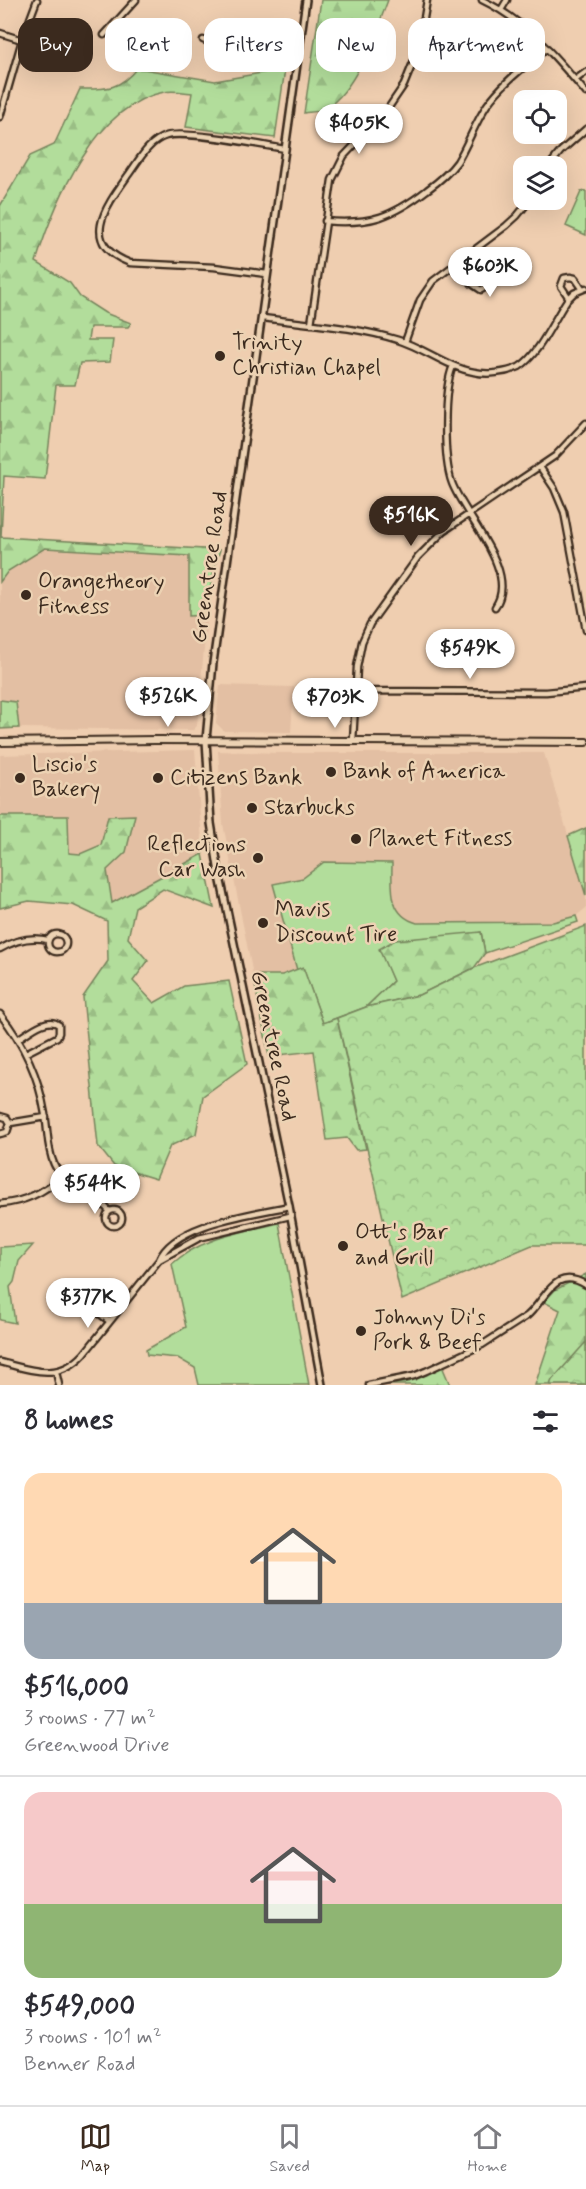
<!DOCTYPE html>
<meta charset="utf-8">
<style>
:root{--surface:#fff;--page:#f2f2f3;--text:#2b2b33;--muted:#7c7c81;--line:#e1e1e2;--accent:#3b2a1e}
body{margin:0;font-family:Mynerve,sans-serif;background:var(--page);color:var(--text);height:100vh;display:flex;flex-direction:column;font-size:22px;white-space:nowrap}
*{box-sizing:border-box;margin:0}
p{font-size:20px;color:var(--muted)}
.icon{flex:none;width:33px;height:33px;fill:none;stroke:currentColor;stroke-width:2;stroke-linecap:round;stroke-linejoin:round}
.map{position:relative;height:1385px;overflow:hidden}
.panel{display:flex;flex-direction:column;background:var(--surface);flex:1}
.panel>*{flex:none}
.hud{position:absolute;left:18px;top:18px;width:550px;height:54px;display:flex;gap:12px}
.tools{position:absolute;left:513px;top:90px;display:grid;gap:12px}
.tools a{display:grid;place-items:center;width:54px;height:54px;border-radius:12px;background:var(--surface);box-shadow:0 6px 24px #0002;font-size:30px}
.price{position:absolute;translate:-50% -51px;padding:0 14px;border-radius:21px;background:#fff;color:#222;font-size:20px;line-height:39px;filter:drop-shadow(0 2px 3px #0008)}
.price::after{content:'';position:absolute;left:50%;top:36px;width:18px;height:14px;margin-left:-9px;background:inherit;clip-path:polygon(0 0,100% 0,50% 100%)}
.price.selected{background:var(--accent);color:#fff}
ul{padding:0;list-style:none}
li{display:grid;align-content:center;gap:12px;height:318px;padding:0 24px}
li+li{border-top:2px solid var(--line)}
li span{display:grid;place-items:center;height:186px;border-radius:18px;color:#555}
li>.icon{margin-inline-start:auto}
span .icon{width:108px;height:108px;fill:#fffc;stroke-width:1}
li b{font-size:26px}
h2{display:flex;justify-content:space-between;align-items:center;height:72px;padding:0 24px;font-size:26px}
.chip{padding:0 21px;border-radius:18px;background:var(--surface);box-shadow:0 6px 24px #0002;font-size:21px;line-height:54px}
.chip.selected{background:var(--accent);color:#fff}
.menu{display:flex;justify-content:space-around;align-items:center;height:84px;border-top:2px solid var(--line);background:var(--surface);font-size:16px;color:var(--muted)}
.menu a{display:grid;justify-items:center;gap:3px}
.menu .selected{color:var(--accent)}
.map>svg:first-child{display:block}
</style>
<div class="map">
<svg width="586" height="1385" viewBox="0 0 586 1385">
<defs>
<pattern id="forest-firs" width="22" height="20" patternUnits="userSpaceOnUse" patternTransform="scale(1.5)"><rect width="22" height="20" fill="#b2dd9b"/><path d="M5 1l3.5 6h-7zM16 11l3.5 6h-7z" fill="#9abe85"/></pattern>
<pattern id="park-crowns" width="20" height="18" patternUnits="userSpaceOnUse" patternTransform="scale(1.5)"><rect width="20" height="18" fill="#b2dd9b"/><path d="M2 6a3 3 0 1 1 6 0M12 15a3 3 0 1 1 6 0" fill="none" stroke="#9abe85"/></pattern>
</defs>
<rect width="100%" height="100%" fill="#efceb0"/>
<filter id="ink" filterUnits="userSpaceOnUse"><feTurbulence type="fractalNoise" baseFrequency=".0167" numOctaves="2"/><feDisplacementMap in="SourceGraphic" scale="12" xChannelSelector="R" yChannelSelector="G"/><feConvolveMatrix kernelMatrix="1 2 1 2 8 2 1 2 1" color-interpolation-filters="sRGB"/></filter>
<g filter="url(#ink)">
<path fill="#e3bfa3" d="M45,548l145,8 -1,60 18,-1 -10,111 -4,4 -174,-2 -3,-26 -16,-2v-118l8,-11z
M220,685l74,2 -3,45 -67,-1 -8,-8z
M195,750l8,104 -91,50 -6,-34 20,-18 -25,-7 -21,9 -11,-1 -1,-37h-68v-61z
M218,751l60,2h266l42,143v12l-10,8 -23,6 -136,1 -8,-2 -12,-10 -6,-12 1,-36 -68,-1 -21,16 -30,6 24,86 -15,5h-29l-30,-151z"/>
<path fill="#b2dd9b" stroke="#76845c" stroke-width="1.5" d="M586,191v44l-20,-9 15,-34z
M324,862l68,1c0,25 -4,52 25,60l136,-1 23,-6 2,6 -93,31 -4,-21 -101,17 13,32 -27,26 -43,16 -20,-55 -6,2 -24,-86 30,-6z
M279,1223l30,162h-110l-4,-17 -17,-10 -31,-3 -1,-5 40,-23 -14,-63c28,-26 71,-32 107,-41z
M33,1245l-14,16 -5,21 -4,5 5,36 -15,-3v-73z"/>
<path fill="url(#forest-firs)" stroke="#76845c" stroke-width="1.5" d="M321,0h67c-12,32 -32,90 -62,108 -5,4 -16,4 -22,5z
M137,68l78,13 70,-12 -10,69 -89,-11 6,-34c-9,-1 -20,-3 -28,-1 -69,13 -110,111 -128,170l34,21 10,14 25,16 26,10 -3,4h-38l-2,13h25l-3,22 -30,1 -5,22h-19l-11,94 -41,-3 -3,61 219,13 -6,18 -7,47 -18,1v-60l-144,-8 -37,23 -8,11v-376l30,-50 24,-11 26,-56c27,0 39,1 57,-21z
M0,700l16,2 3,26 -19,1z
M135,815l-9,37 -19,18 5,33 91,-49 11,54 -51,-19 -28,18 -7,31 20,23 -15,20 21,22 30,-17 45,-5 18,83 -44,32 -7,38 -26,12 -14,33 -42,-13 -16,-20 -15,-149 25,-36 -1,-40 -34,-16 -44,-4 -29,7v-92h68l1,37 11,1 21,-9 7,-29z
M586,828v68l-18,-60z
M481,932l4,21 -11,15 -55,27 -53,12 27,-26 -14,-32 16,-9z
M303,967l20,56 14,-5 29,131 -10,1 -9,-12 -20,2 -13,-89 -45,5 -16,-81h29z
M586,1274v111h-51l25,-75 -16,-8 11,-12z
M442,1366l8,19h-66l24,-3z"/>
<path fill="url(#park-crowns)" stroke="#76845c" stroke-width="1.5" d="M586,926v319h-54l-130,55 -65,-282 29,-11 53,-12 55,-27z
M586,1342v43h-36l2,-5z"/>
<g fill="none" stroke-linecap="round" stroke-linejoin="round">
<defs>
<path id="minor" d="M482,0c44,21 73,56 104,93
M501,10l6,-10
M0,33l22,7
M104,35l32,-35
M203,40l19,6 75,12
M575,80l11,-8
M0,117l22,-77 15,-40
M549,166l12,-15 25,-22
M325,221c45,4 67,-4 102,-31 11,-8 22,-17 30,-28 11,-18 18,-39 30,-57 16,-23 39,-39 60,-57
M457,263l15,21 9,6 5,-3 -1,-7 -18,-25
M267,274l-53,-7 -84,-4c-53,-20 -23,-58 -1,-89 10,-14 20,-33 37,-38 20,-6 95,9 119,13
M569,298l-8,-12 3,-8 6,-1 5,1 7,10
M262,318c44,6 92,8 136,22 26,8 49,27 76,32 13,3 32,1 45,-5 20,-12 35,-48 48,-67l7,-7 12,-5
M311,324l21,-144 12,-24 41,-43 19,-28 15,-37 8,-48
M405,342l15,-42 13,-19 73,-55 11,-10 13,-16
M453,366c-10,23 -10,93 -1,117 12,33 68,89 43,124
M540,467l14,21 10,24 22,118
M355,691l191,1 40,-4
M353,741l4,-74 5,-25 8,-18 48,-67 26,-26 111,-75 31,-33
M48 943a9 9 0 1 1 18 0a9 9 0 1 1-18 0Z
M0,949c15,-9 31,-13 48,-9
M0,1014c24,30 39,63 45,100 3,17 2,35 9,50 14,30 40,27 55,47
M18,1039c11,-7 29,-23 41,-14v8l-2,4 -31,16
M0,1116l7,2 3,5
M10,1123l36,-6
M0,1134l7,-2 3,-9
M0,1204c24,-2 45,-12 62,-28
M106 1218a8 8 0 1 1 16 0a8 8 0 1 1-16 0Z
M159,1260l40,-22 91,-22
M59,1293l17,3 33,25
M0,1362c32,8 58,20 84,-8l75,-94c15,-37 95,-46 130,-54
M56,1372l3,13
M369,1385l45,-9 12,-5 56,-26 45,-29c19,-16 27,-51 59,-31"/>
<path id="tertiary" d="M306,0l-93,663 -7,77 5,83 7,44 71,339 33,179"/>
<path id="secondary" d="M0,742l155,-2 431,2"/>
</defs>
<use href="#minor" stroke="#3b2a1e" stroke-width="9"/>
<use href="#tertiary" stroke="#3b2a1e" stroke-width="10"/>
<use href="#secondary" stroke="#3b2a1e" stroke-width="10"/>
<use href="#minor" stroke="#ecd2b3" stroke-width="4.5"/>
<use href="#tertiary" stroke="#ecd2b3" stroke-width="5"/>
<use href="#secondary" stroke="#ecd2b3" stroke-width="6"/>
</g>
</g>
<g fill="#3b2a1e" stroke="#ecd2b3" stroke-width="2">
<circle cx="220" cy="356" r="6"/>
<circle cx="26" cy="595" r="6"/>
<circle cx="331" cy="772" r="6"/>
<circle cx="20" cy="778" r="6"/>
<circle cx="158" cy="778" r="6"/>
<circle cx="252" cy="808" r="6"/>
<circle cx="356" cy="839" r="6"/>
<circle cx="258" cy="858" r="6"/>
<circle cx="263" cy="923" r="6"/>
<circle cx="343" cy="1246" r="6"/>
<circle cx="361" cy="1331" r="6"/>
</g>
<g text-anchor="middle" dominant-baseline="central" stroke-width="5" stroke-linejoin="round" paint-order="stroke">
<g font-size="22" fill="#3b2a1e" stroke="#ecd2b3" text-anchor="start">
<text x="232" y="343">Trinity<tspan x="232" dy="25">Christian Chapel</tspan></text>
<text x="38" y="582">Orangetheory<tspan x="38" dy="25">Fitness</tspan></text>
<text x="32" y="765">Liscio's<tspan x="32" dy="25">Bakery</tspan></text>
<text x="343" y="772">Bank of America</text>
<text x="170" y="778">Citizens Bank</text>
<text x="264" y="808">Starbucks</text>
<text x="368" y="839">Planet Fitness</text>
<text x="246" y="845" text-anchor="end">Reflections<tspan x="246" dy="25">Car Wash</tspan></text>
<text x="275" y="910">Mavis<tspan x="275" dy="25">Discount Tire</tspan></text>
<text x="355" y="1233">Ott's Bar<tspan x="355" dy="25">and Grill</tspan></text>
<text x="373" y="1318">Johnny Di's<tspan x="373" dy="25">Pork &amp; Beef</tspan></text>
</g>
<g font-size="22" fill="#3b2a1e" stroke="#ecd2b3">
<text transform="translate(210 567) rotate(-82)">Greentree Road</text>
<text transform="translate(273 1046) rotate(78)">Greentree Road</text>
</g>
</g>
</svg>
<div class="tools">
<a><svg class="icon" aria-label="locate" viewBox="0 0 24 24"><circle cx="12" cy="12" r="6"/><path d="M12 2v4M12 18v4M2 12h4M18 12h4"/></svg></a>
<a><svg class="icon" aria-label="layers" viewBox="0 0 24 24"><path d="M12 4l9 5-9 5-9-5zM3 14l9 5 9-5"/></svg></a>
</div>
<b class="price" style="left:359px;top:155px">$405K</b>
<b class="price" style="left:490px;top:298px">$603K</b>
<b class="price selected" style="left:411px;top:547px">$516K</b>
<b class="price" style="left:470px;top:680px">$549K</b>
<b class="price" style="left:168px;top:728px">$526K</b>
<b class="price" style="left:335px;top:729px">$703K</b>
<b class="price" style="left:95px;top:1215px">$544K</b>
<b class="price" style="left:88px;top:1329px">$377K</b>
<div class="hud">
<a class="chip selected">Buy</a>
<a class="chip">Rent</a>
<a class="chip">Filters</a>
<a class="chip">New</a>
<a class="chip">Apartment</a>
</div>
</div>
<section class="panel">
<h2>8 homes<svg class="icon" aria-label="filters" viewBox="0 0 24 24"><path d="M4 7h16M4 17h16"/><circle cx="9" cy="7" r="2"/><circle cx="15" cy="17" r="2"/></svg></h2>
<ul>
<li><span style="background:linear-gradient(#ffd9b3 70%,#9aa5b1 0)"><svg class="icon" aria-label="home" viewBox="0 0 24 24"><path d="M3 11l9-7 9 7M6 9v11h12V9"/></svg></span><div><b>$516,000</b><p>3 rooms · 77 m²</p><p>Greenwood Drive</p></div></li>
<li><span style="background:linear-gradient(#f6c9c9 60%,#8fb573 0)"><svg class="icon" aria-label="home" viewBox="0 0 24 24"><path d="M3 11l9-7 9 7M6 9v11h12V9"/></svg></span><div><b>$549,000</b><p>3 rooms · 101 m²</p><p>Benner Road</p></div></li>
</ul>
</section>
<nav class="menu">
<a class="selected"><svg class="icon" aria-label="map" viewBox="0 0 24 24"><path d="M3 6l6-2 6 2 6-2v14l-6 2-6-2-6 2zM9 4v14M15 6v14"/></svg>Map</a>
<a><svg class="icon" aria-label="saved" viewBox="0 0 24 24"><path d="M7 4h10v16l-5-4-5 4z"/></svg>Saved</a>
<a><svg class="icon" aria-label="home" viewBox="0 0 24 24"><path d="M3 11l9-7 9 7M6 9v11h12V9"/></svg>Home</a>
</nav>
